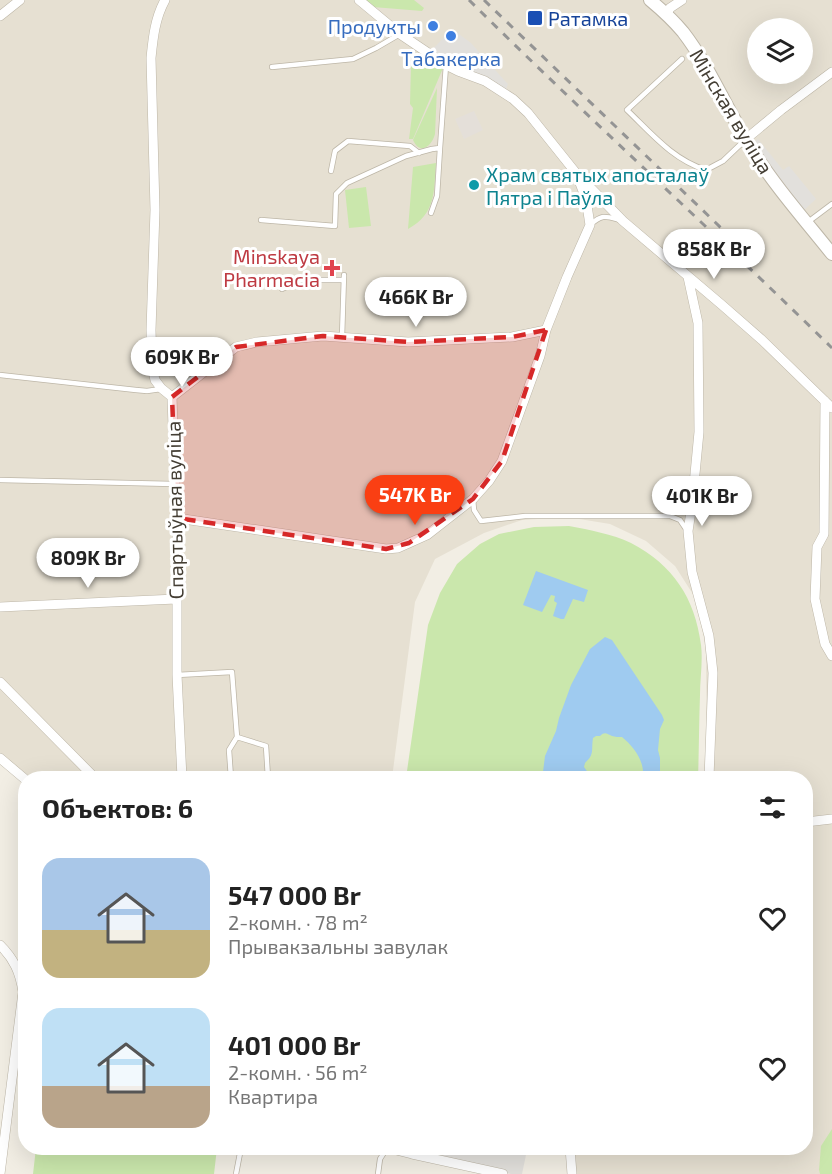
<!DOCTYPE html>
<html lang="ru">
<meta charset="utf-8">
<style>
:root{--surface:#fff;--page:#f6f6f6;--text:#222;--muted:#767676;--accent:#fa3f13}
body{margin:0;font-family:"Exo 2",sans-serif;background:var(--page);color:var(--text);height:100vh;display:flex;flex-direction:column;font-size:22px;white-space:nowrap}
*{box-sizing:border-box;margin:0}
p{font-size:20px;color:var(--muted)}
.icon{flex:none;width:33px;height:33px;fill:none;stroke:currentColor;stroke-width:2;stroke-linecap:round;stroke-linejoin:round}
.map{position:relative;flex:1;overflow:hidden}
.details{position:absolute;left:18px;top:771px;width:795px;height:384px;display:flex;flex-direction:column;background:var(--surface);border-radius:24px;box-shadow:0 6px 24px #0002}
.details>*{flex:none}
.controls{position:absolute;left:747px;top:18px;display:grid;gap:12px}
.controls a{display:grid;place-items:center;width:66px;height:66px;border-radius:50%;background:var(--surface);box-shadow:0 6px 24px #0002;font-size:30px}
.price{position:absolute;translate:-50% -51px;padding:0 14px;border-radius:21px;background:#fff;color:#222;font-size:20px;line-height:39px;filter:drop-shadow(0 2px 3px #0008)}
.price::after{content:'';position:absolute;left:50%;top:36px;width:18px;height:14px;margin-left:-9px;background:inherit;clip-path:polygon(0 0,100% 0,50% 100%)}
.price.on{background:var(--accent);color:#fff}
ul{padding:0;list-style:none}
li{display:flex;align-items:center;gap:18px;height:150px;padding:0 24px}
li span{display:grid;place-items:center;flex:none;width:168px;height:120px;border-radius:18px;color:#555}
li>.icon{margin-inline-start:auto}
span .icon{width:72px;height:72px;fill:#fffc;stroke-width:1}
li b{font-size:26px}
h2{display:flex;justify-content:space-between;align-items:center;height:72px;padding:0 24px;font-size:26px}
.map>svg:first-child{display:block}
</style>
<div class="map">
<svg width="832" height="1174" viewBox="0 0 832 1174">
<rect width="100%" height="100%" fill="#f2eee4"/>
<path fill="#e6e0d2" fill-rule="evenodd" d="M0,0h832v1174h-260l-2,-26h236v-370h-99l-1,-130 -10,-49 -21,-33 -29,-25 -36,-17 -43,-7 -45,3 -38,13 -49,26 -20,43 -23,176h-366l-26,-20zM758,28h44v46h-44z"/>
<path fill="#e4dfd9" d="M474,111l9,19 -19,9 -9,-20z"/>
<path fill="#cae7ac" d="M365,0h49l10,8 -2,3 -49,-4z
M411,64l32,4 -30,71h-4l4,-31 -3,-4z
M437,88l-2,46c-3,12 -15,22 -22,6z
M436,163c-2,28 0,51 -28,66l5,-62z
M366,187l5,39 -22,2 -4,-38z
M569,526c21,4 43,8 62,17 42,22 64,55 70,102 2,16 -1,34 -1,50 -1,28 -1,56 -2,83h-292l22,-153 12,-32 17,-29 23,-20 19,-10 35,-7z
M832,1129v45h-12l-1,-4 2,-24z
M36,1148h181l-3,26h-181z"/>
<path fill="#e2e0dc" d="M452,29l19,14 35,39 2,2 -3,8 -41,-20 -33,-21z
M758,139l25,31 6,-4 27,33 -16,15 -50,-68z
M405,1148h110l11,7 -4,19h-11l-108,-24z"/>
<path fill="#9fcbf0" d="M536,571l52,19 -4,12 -11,-3 -9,20h-3l-8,-3 4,-13 -3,-2 1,-5 -4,-1 -9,17 -19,-7z
M605,637l7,3 50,75 2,5 -4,9 -2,21 2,8v20h-20l3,-3c1,-15 -10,-29 -21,-38 -3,0 -7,0 -10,-1 -5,-2 -7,-5 -12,0h-4l-3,2c-2,12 2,16 -8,25l-1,4 7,10 -1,1h-45l-2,-6 2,-16 11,-25 3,-13 12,-33 19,-36z"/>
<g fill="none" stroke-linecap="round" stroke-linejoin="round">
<defs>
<path id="service" d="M682,59l-55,51c24,23 46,50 79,60l17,-9 21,-20
M272,67l81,-8 23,-11 24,-14
M331,171l4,-20 13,-10 62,5 9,7
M431,213l6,-17 3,-48
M261,220l74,6 1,-32 11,-11 59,-27 26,-7 8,-1 6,-83
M808,222l24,-18
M590,225c12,-11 15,-9 30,-5
M282,289l19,-9h42
M342,337l2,-62
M0,375l136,15 11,1 14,-2
M0,480l174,4
M473,499l1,11 7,11 44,-5h145l10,4 6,9
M177,675l55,-3 5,65 -8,13 2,28
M237,737l29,9 2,32
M236,1174l5,-26
M378,1174l2,-15 7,-11"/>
<path id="minor" d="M165,0c-10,18 -12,38 -14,58l4,152 -4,120 1,36 3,14 6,8 11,9 3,87 2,34v157l5,103
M359,0l41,34 46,31 12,6 27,10 28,18 15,14 48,60 47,48 99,84 40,35 70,68
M667,14l3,-6 12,-8
M0,16l20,-16
M746,139l35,-29 51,-38
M688,277l10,46 1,109 -7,73 -4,26 4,41 17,64 4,37 -4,105
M172,397l64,-50 21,-5 66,-6 85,6 104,-5 34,-7 21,-53 23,-52 -4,-26 -8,-21
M825,401l-1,133 -7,13 -2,52 10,45 7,12
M177,518l209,31 12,-1 29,-13 46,-36 16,-18 13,-20 38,-105 6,-26
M0,607l176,-8
M0,682l95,96
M0,758l26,22
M806,822l26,-3
M0,945c14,14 20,27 23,47l-23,182
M393,1148l3,2 16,4 91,20
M570,1148l2,26"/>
<path id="tertiary" d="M650,0c12,10 23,20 33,32 27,35 44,78 68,116 23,37 53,71 81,106"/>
</defs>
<use href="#service" stroke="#bdb6a7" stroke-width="6"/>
<use href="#minor" stroke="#bdb6a7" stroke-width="10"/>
<use href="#tertiary" stroke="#bdb6a7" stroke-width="14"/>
<use href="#service" stroke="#fff" stroke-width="4.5"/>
<use href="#minor" stroke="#fff" stroke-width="9"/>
<use href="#tertiary" stroke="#fff" stroke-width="12"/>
<path stroke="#949494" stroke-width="3" stroke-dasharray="8 8" stroke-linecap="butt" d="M469,0c119,118 243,230 363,348
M484,0l259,249"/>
</g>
<path fill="#d62828" fill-opacity="0.2" stroke="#d62828" stroke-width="4.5" stroke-dasharray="12 8" stroke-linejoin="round" d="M546,330l-44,131 -29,38 -64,44 -23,6 -209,-31 -5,-121 64,-50 87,-11 85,6 104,-5z"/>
<rect fill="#1a4fb4" stroke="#fff" stroke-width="2" x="527" y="10" width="16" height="16" rx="3"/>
<g fill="#3f7fe0" stroke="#fff" stroke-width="2">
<circle cx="433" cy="26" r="6"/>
<circle cx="451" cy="36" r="6"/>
</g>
<circle fill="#0f9aa8" stroke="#fff" stroke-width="2" cx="474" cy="185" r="6"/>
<path fill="#e0444e" stroke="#fff" stroke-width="2" d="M329 259h6v6h6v6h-6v6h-6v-6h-6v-6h6z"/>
<g text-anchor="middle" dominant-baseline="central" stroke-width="6" stroke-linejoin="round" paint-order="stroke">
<g font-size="20" fill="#164399" stroke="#fff" text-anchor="start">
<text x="548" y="18">Ратамка</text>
</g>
<g font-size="20" fill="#366cbe" stroke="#fff" text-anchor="end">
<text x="421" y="26">Продукты</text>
<text x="451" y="58" text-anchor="middle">Табакерка</text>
</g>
<g font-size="20" fill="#443e34" stroke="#fff">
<text transform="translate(732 111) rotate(59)">Мінская вуліца</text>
<text transform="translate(174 510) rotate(-91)">Спартыўная вуліца</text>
</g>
<g font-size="20" fill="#0d838f" stroke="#fff" text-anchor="start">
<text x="486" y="174">Храм святых апосталаў<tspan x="486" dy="23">Пятра і Паўла</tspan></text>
</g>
<g font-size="20" fill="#be3a42" stroke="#fff" text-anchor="end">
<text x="320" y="256">Minskaya<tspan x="320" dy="23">Pharmacia</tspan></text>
</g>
</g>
</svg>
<div class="controls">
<a><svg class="icon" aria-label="layers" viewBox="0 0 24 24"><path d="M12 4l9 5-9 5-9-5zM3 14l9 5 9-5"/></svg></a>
</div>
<b class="price" style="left:714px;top:280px">858K Br</b>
<b class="price" style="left:416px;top:328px">466K Br</b>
<b class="price" style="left:182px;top:388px">609K Br</b>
<b class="price on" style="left:415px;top:526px">547K Br</b>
<b class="price" style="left:702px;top:527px">401K Br</b>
<b class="price" style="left:88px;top:589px">809K Br</b>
<section class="details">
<h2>Объектов: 6<svg class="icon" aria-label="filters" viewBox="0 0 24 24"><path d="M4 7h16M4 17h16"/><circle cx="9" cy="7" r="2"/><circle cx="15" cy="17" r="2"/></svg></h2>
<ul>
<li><span style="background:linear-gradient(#a9c7e8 60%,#c2b280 0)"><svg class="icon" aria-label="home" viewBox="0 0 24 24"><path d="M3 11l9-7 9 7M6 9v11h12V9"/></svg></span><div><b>547 000 Br</b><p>2-комн. · 78 m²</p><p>Прывакзальны завулак</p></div><svg class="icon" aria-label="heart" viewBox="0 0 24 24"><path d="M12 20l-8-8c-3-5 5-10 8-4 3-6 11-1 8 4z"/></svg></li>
<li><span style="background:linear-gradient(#bfe0f5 65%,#b9a48a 0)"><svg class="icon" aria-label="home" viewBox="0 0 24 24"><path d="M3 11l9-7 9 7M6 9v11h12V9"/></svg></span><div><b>401 000 Br</b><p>2-комн. · 56 m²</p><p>Квартира</p></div><svg class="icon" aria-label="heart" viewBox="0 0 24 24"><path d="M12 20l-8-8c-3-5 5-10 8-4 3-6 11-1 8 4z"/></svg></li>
</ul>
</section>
</div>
